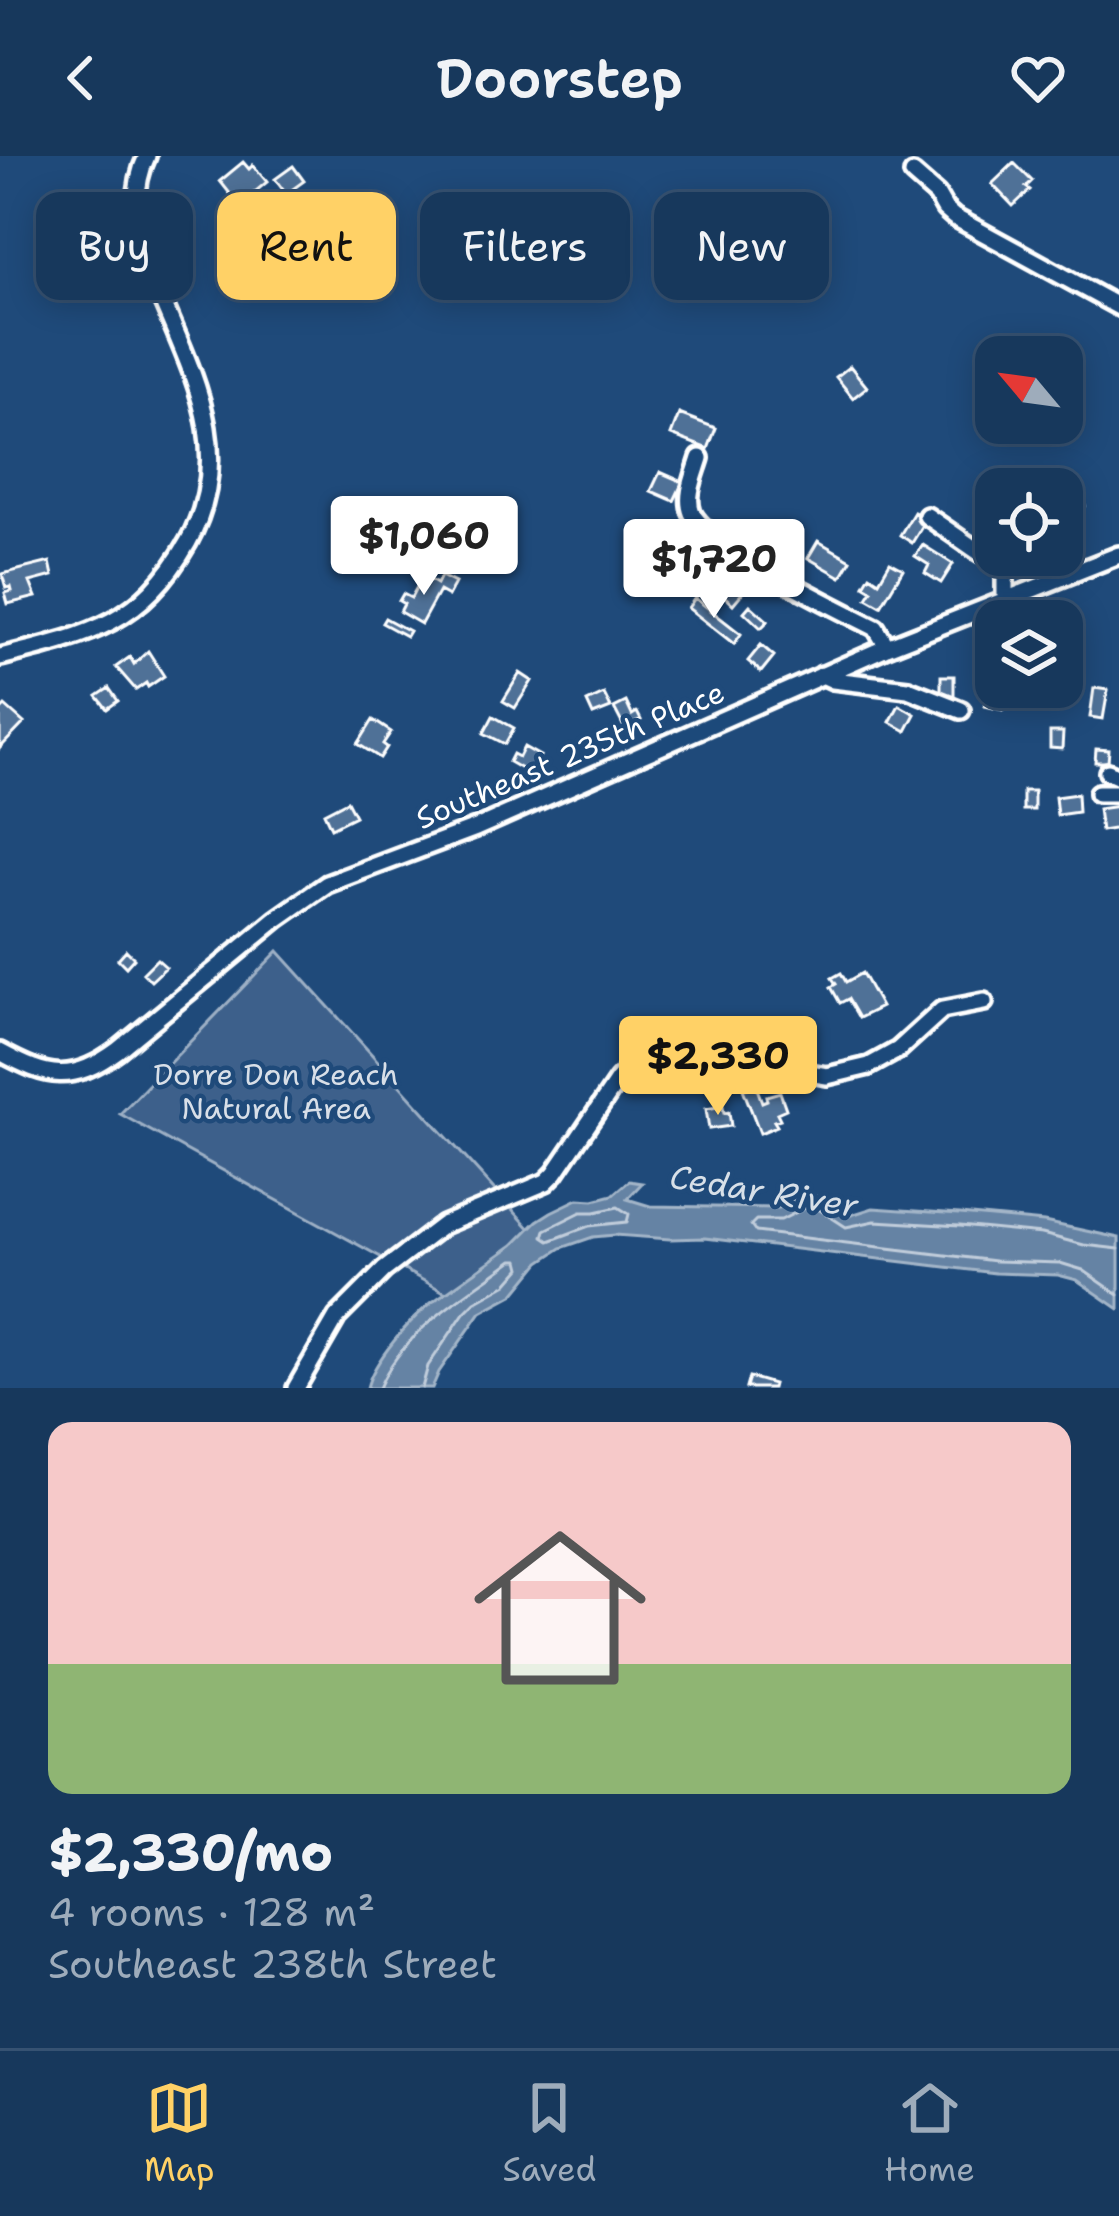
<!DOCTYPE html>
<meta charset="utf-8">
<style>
:root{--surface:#17385c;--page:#203f62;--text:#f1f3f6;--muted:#9eacbb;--line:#365272;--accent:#ffd166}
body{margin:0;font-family:"Shantell Sans",sans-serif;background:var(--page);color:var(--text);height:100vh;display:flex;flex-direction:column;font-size:45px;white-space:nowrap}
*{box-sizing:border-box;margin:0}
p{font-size:39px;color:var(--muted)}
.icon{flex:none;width:66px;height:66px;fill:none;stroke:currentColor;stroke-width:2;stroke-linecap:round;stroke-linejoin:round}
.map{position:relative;height:1232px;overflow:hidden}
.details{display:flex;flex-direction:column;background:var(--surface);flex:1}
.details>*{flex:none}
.hud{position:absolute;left:36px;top:36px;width:1047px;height:108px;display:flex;gap:24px}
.needle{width:78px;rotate:299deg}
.buttons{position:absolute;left:975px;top:180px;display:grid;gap:24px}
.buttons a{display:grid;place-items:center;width:108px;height:108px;border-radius:24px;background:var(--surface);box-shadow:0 6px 30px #0003,0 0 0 3px var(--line);font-size:60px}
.price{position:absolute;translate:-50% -102px;padding:0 27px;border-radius:12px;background:#fff;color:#222;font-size:39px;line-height:78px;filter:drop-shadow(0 3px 6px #0008)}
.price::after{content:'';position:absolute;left:50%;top:72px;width:36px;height:27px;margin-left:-18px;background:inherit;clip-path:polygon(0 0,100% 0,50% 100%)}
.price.active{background:var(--accent);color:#111}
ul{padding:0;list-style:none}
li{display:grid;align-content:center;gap:24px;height:636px;padding:0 48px}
li span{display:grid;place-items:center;height:372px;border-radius:24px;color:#555}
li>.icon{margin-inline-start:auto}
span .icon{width:216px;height:216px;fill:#fffc;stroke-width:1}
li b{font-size:51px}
.pill{padding:0 42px;border-radius:24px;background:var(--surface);box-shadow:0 6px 30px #0003,0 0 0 3px var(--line);font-size:42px;line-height:108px}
.pill.active{background:var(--accent);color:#111}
header{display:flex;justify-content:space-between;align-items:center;height:156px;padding:0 48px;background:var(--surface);font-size:54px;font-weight:600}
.tabs{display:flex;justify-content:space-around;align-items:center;height:168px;border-top:3px solid var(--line);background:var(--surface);font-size:33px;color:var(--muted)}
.tabs a{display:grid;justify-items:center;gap:6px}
.tabs .active{color:var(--accent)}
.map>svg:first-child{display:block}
</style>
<header><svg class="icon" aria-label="back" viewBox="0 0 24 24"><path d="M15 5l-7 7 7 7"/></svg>Doorstep<svg class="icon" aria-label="heart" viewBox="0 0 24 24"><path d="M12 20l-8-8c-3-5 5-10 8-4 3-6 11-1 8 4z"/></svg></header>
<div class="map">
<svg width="1119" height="1232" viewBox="0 0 1119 1232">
<rect width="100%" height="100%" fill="#1f4a7a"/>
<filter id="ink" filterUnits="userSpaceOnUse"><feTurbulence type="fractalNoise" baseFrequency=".00833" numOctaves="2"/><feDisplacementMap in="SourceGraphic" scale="24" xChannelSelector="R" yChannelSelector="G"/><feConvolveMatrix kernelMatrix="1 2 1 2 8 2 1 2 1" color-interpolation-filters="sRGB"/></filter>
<g filter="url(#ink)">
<path fill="#3c618b" stroke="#9eb0c5" stroke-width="3" d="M278,795l253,279 -15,15 -68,49 -328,-180z"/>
<path fill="#6583a4" stroke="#a3b5c8" stroke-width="3" d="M629,1025l13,2 -15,16 23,7 129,2 24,-14 22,4 23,18 25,-8 87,6 84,8 75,16v71l-42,-29 -19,-5 -63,-2 -290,-35 -35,1 -55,-4 -22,2 -32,11 -21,14 -26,32 -33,18 -42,60 -7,16h-65c6,-27 43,-68 64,-85l82,-58 24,-24 14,-9 27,-13 16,1 19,-5z"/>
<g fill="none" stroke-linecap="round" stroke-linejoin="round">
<path stroke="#c1cddb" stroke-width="3" d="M618,1051l11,7 -2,8 -38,4 -40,15 -6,-4 2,-7 36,-18h14z
M1119,1093l-35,-4 -42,-11 -82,-8 -85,-5 -29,6 -26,-17 -13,-3 -26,13h-25l-5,5 5,7 239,29 65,2 23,7 36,25
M379,1232c25,-59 85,-91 134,-128h6l2,8 -14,16 -32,18 -11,11 -36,53 -6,22"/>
</g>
<path fill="#507197" stroke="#fff" stroke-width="3" d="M243,6l6,7 4,-4 14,17 -28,23 -19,-24z
M1014,7l18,18 -6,6 4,3 -17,16 -21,-22z
M293,10l11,15 -18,13 -11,-15z
M850,210l17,21 -14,11 -17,-21z
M1073,239l8,12 -12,8 -7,-13z
M679,258l37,14 -8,21 -37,-14z
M660,316l23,10 -9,19 -23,-10z
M1075,328l10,22 -23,6v-14l5,-2 -3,-7z
M914,356l12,8 -14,23 -12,-8z
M683,384l16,13 -8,9 -15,-13z
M818,385l33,19 -10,17 -33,-19z
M923,389l30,19 -12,19 -16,-10 4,-8 -14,-9z
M50,406l3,14 -23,6 6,15 -28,7 -3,-11 7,-2 -1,-4 -5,1 -4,-14z
M890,406l13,7 -22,37 -14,-8 5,-8 -8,-5 6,-10 9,6z
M710,408l34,27 -11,13 -32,-29z
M423,420l14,8 4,-8 14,7 -7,13 -9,-5 -18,33 -21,-12 4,-8 -5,-3 4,-7 8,4z
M695,442l46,36 -7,10 -46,-36z
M750,449l18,16 -7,7 -17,-16z
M385,462l24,13 -3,5 -24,-13z
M761,489l13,11 -13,16 -13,-11z
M148,495l16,25 -16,11 -2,-4 -10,7 -20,-23 14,-10 4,7z
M520,517l12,8 -17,27 -12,-7z
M941,520h13v22h-13z
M109,532l9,13 -11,8 -10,-13z
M1031,532h14l-1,19h-13z
M1094,532l14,2 -5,29 -13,-2z
M604,538l7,14 -18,7 -6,-13z
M986,542l19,4 -2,8 -18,-4z
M626,546l6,13 5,-3 4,8 -6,3 2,5 -10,5 -13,-25z
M899,549l16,9 -9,17 -16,-9z
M5,550l19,17 -24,25v-37z
M493,560l21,12 -9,16 -21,-11z
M373,564l18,12 -8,12 4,3 -7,11 -22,-14z
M1050,576h13l-1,17 -12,-1z
M524,591l16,9 -10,18 -21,-12 4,-8 6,3z
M1096,593l13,1 -1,12h-13z
M1023,635h11v19h-11z
M1077,638l1,18 -21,3 -2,-18z
M347,645l8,15 -24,12 -7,-15z
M1119,650v22l-18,3 -3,-22z
M126,794l8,8 -8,9 -8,-8z
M157,803l9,8 -15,14 -8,-8z
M841,817l5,9 16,-9 19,34 -22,11 -11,-19 -8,4 -9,-16 5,-3 -4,-6z
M756,930l6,16 5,-2 -1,-4 14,-4 6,17 -9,4 3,6 -6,2 3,5 -17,7 -17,-44z
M723,950l1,7 5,-1 2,14 -22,3 -3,-20z
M749,1221l24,7 -1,4h-26z"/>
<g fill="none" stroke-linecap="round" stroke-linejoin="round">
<defs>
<path id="minor" d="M913,18l24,21 8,14 9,8 165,90
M700,302c-5,17 -15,38 -8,55 15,33 147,96 184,115l11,19
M927,360l52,36 18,7 8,9v31
M0,501c86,-21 141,-32 188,-115 81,-146 -95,-273 -41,-386
M822,519l11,5 75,9 53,21
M1108,616l11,5
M1098,637h21
M0,896c48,26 72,32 118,-2l159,-131 50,-35 149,-56 411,-181 232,-92
M296,1232l41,-71 47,-47 59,-45 103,-43 9,-9 63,-93 14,-15 23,-11 27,-3 145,25 42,-10 29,-16 44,-40 42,-8"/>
</defs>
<use href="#minor" stroke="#fff" stroke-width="24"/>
<use href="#minor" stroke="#1f4a7a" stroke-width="15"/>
</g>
</g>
<g text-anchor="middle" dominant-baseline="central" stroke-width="9" stroke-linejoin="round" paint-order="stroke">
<g font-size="30" fill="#fff" stroke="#1f4a7a">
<text transform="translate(570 599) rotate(-23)">Southeast 235th Place</text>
</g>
<g font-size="30" fill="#d8dfe8" stroke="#1f4a7a">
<text x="276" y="918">Dorre Don Reach<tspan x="276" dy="34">Natural Area</tspan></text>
</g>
<g font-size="33" font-style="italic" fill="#d8e0e8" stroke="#1f4a7a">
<text transform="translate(764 1035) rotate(9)">Cedar River</text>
</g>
</g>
</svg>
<div class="buttons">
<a><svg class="needle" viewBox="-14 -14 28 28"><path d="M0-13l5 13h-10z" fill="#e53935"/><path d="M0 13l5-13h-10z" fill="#9eacbb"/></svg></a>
<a><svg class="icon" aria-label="locate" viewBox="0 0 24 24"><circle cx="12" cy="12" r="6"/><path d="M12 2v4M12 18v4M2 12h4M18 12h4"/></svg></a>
<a><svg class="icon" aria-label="layers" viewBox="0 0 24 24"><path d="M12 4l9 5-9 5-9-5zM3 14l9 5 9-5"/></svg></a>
</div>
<b class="price" style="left:424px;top:442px">$1,060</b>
<b class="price" style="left:714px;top:465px">$1,720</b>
<b class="price active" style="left:718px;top:962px">$2,330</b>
<div class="hud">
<a class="pill">Buy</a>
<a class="pill active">Rent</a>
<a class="pill">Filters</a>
<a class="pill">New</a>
</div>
</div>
<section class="details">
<ul>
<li><span style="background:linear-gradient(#f6c9c9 65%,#8fb573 0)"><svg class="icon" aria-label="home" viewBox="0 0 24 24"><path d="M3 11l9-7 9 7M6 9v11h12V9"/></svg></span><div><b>$2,330/mo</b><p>4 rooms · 128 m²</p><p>Southeast 238th Street</p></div></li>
</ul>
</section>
<nav class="tabs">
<a class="active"><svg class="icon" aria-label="map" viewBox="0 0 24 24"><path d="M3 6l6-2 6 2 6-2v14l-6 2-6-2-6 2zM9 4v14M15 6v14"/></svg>Map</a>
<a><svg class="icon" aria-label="saved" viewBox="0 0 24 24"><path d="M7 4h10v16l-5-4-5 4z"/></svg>Saved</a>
<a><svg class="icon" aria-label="home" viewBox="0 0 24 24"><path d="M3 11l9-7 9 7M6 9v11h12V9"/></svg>Home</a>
</nav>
